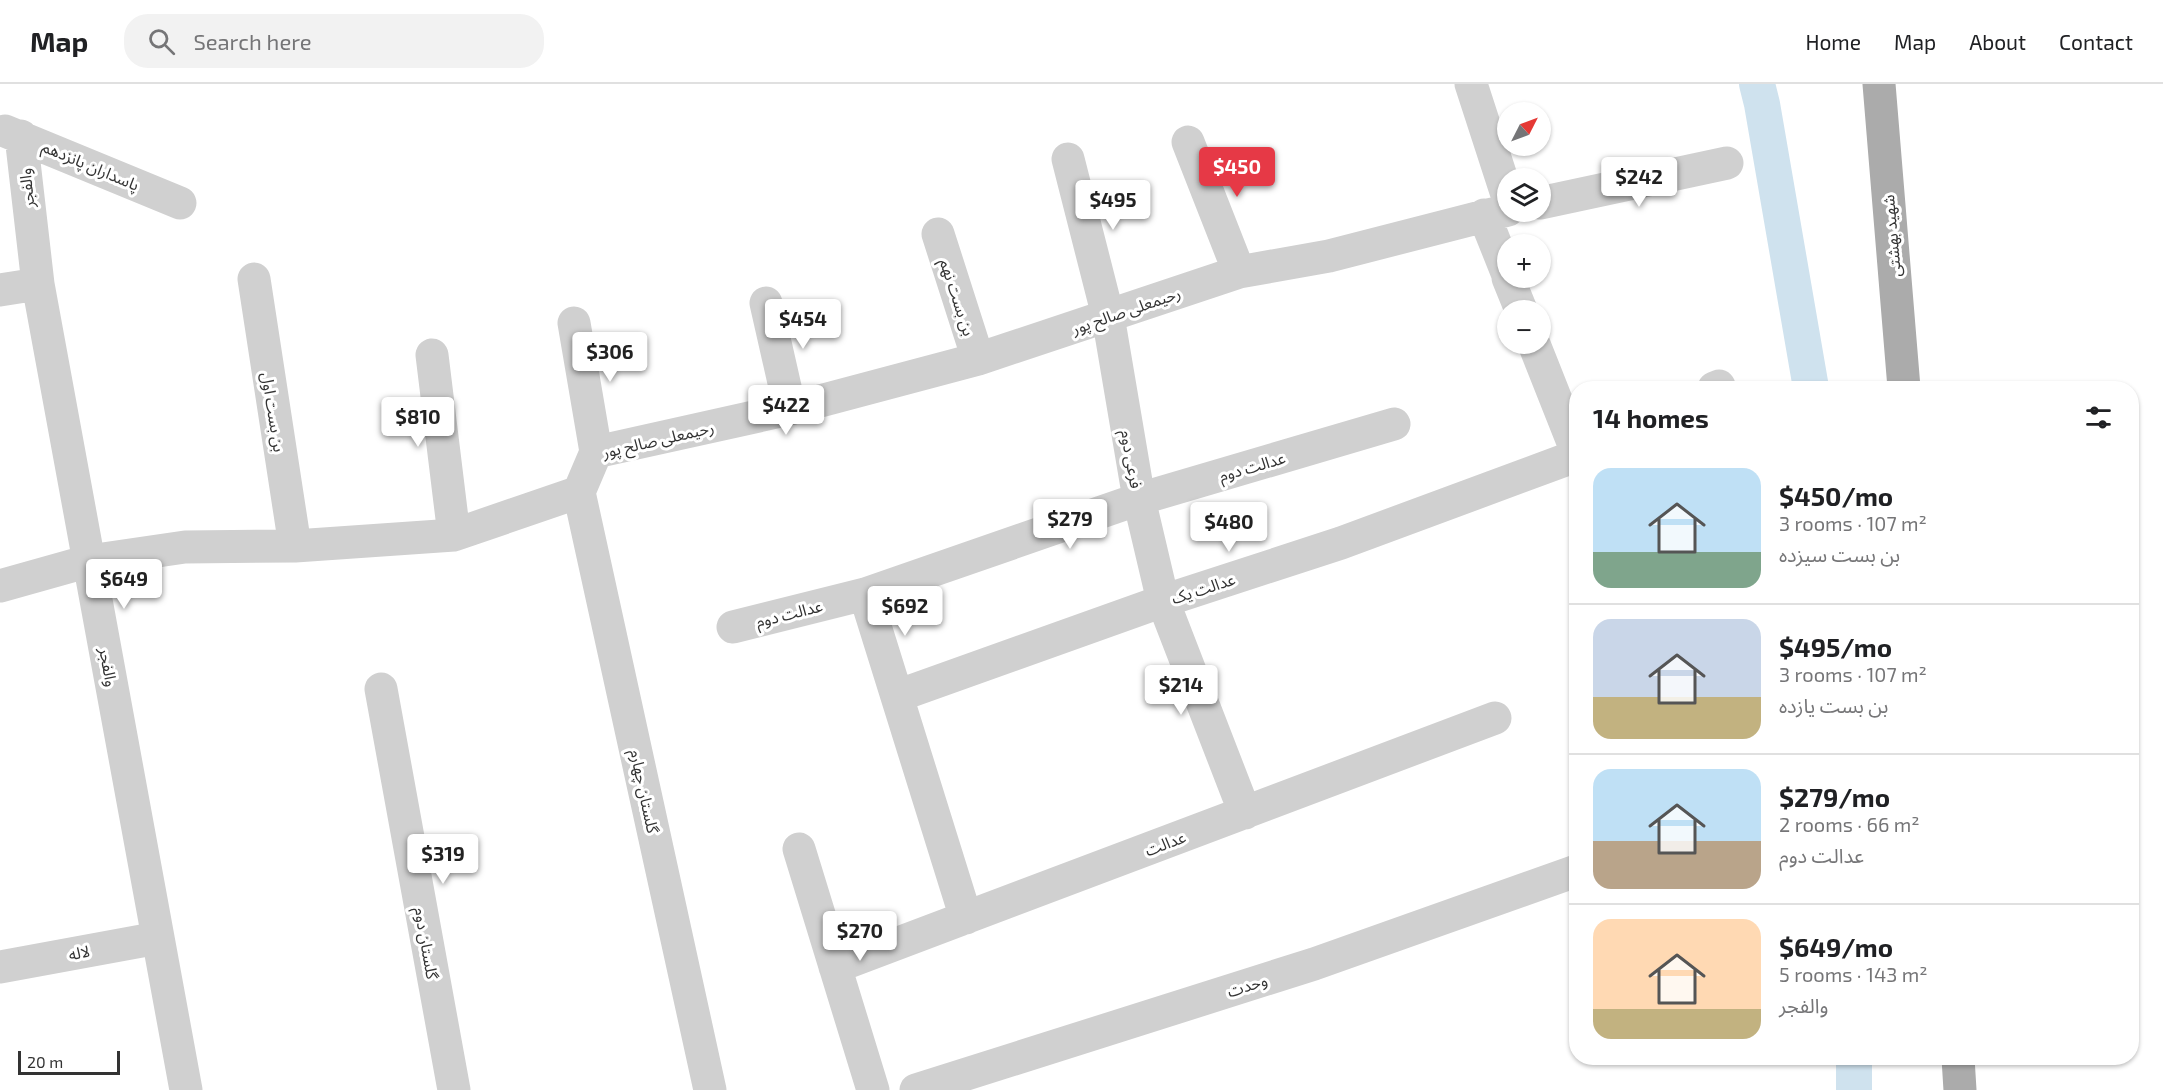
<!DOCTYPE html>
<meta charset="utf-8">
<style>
:root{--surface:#fff;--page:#f2f2f2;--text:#202124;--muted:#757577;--line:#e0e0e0;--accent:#e63946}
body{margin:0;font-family:"Exo 2","Noto Sans Arabic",sans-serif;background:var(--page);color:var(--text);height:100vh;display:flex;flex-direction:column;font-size:22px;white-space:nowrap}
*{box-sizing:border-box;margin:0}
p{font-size:20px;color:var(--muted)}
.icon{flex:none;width:33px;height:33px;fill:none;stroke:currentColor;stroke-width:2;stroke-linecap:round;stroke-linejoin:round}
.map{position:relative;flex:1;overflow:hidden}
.drawer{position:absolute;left:1569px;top:297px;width:570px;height:684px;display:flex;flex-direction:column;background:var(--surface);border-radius:24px;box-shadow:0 2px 4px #0004}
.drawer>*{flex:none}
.needle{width:39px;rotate:48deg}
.fabs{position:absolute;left:1497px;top:18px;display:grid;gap:12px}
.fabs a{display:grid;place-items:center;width:54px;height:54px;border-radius:50%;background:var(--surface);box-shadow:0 2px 4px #0004;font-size:30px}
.scale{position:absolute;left:18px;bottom:15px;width:102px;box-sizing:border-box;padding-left:6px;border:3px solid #333;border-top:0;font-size:16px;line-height:21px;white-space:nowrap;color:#333;-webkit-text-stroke:4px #fff;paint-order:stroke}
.price{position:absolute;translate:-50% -51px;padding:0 14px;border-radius:6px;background:#fff;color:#222;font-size:20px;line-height:39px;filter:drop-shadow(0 2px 3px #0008)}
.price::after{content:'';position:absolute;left:50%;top:36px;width:18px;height:14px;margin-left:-9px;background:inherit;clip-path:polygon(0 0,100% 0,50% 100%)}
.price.current{background:var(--accent);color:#fff}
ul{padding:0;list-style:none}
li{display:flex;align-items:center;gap:18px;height:150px;padding:0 24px}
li+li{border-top:2px solid var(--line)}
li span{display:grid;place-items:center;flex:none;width:168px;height:120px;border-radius:18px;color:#555}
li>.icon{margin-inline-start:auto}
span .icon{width:72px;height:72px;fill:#fffc;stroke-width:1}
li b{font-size:26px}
h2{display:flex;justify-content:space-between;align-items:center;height:72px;padding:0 24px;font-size:26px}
header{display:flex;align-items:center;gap:36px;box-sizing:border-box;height:84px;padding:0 30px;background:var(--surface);border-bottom:2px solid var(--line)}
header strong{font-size:28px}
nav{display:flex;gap:33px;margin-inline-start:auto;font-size:21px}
.search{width:420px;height:54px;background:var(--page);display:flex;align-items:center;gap:15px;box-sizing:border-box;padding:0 21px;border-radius:24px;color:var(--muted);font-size:22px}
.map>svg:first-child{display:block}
</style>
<header>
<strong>Map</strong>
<div class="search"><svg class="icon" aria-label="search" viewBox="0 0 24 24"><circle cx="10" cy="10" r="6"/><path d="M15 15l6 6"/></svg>Search here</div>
<nav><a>Home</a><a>Map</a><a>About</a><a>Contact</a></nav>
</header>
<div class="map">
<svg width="2163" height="1006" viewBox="0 0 2163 1006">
<rect width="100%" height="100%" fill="#fff"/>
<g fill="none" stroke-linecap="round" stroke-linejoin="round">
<path stroke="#cfe2ee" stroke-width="36" d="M1757,0l5,20 49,284
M1854,974v32"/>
<path stroke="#d0d0d0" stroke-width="33" d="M1471,0l37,114
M5,47l175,72
M21,52l17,148 148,806
M1188,58l51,130
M1068,75l40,157 31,183 24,102 82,212
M1540,119l187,-40
M1484,131l24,60
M938,150l40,125
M1508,194l13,32
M254,195l41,267
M0,206l38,-6
M766,219l24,106
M574,239l22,129
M1534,260l42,106
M432,271l22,180
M1714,304l5,-2
M579,408l131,598
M0,502l89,-25 96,-14 110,-1 159,-11 125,-43 17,-40 194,-43 188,-50 261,-87 90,-16 179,-46
M865,510l101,324
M733,543l132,-33 274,-95 255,-75
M381,605l73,401
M897,612l266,-95 178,-58 235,-87
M799,765l74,241
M0,883l158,-29
M835,883l660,-249
M916,1006l398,-126 262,-93"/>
<path stroke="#ababab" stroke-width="33" d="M1879,0l25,304
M1958,974l2,32"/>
</g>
<g text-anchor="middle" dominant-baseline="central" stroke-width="6" stroke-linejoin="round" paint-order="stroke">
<g font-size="16" fill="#333" stroke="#fff">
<text transform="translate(91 81) rotate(23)">پاسداران پانزدهم</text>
<text transform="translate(26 104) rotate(-96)">والفجر</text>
<text transform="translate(1891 152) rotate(-95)">شهید بهشتی</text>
<text transform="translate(958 213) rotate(72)">بن بست نهم</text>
<text transform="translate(1126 226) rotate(-19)">رحیمعلی صالح پور</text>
<text transform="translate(274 328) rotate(81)">بن بست اول</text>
<text transform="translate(658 355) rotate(-13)">رحیمعلی صالح پور</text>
<text transform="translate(1132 375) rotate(80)">فرعی دوم</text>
<text transform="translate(1252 382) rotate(-16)">عدالت دوم</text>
<text transform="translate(1203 504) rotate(-18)">عدالت یک</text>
<text transform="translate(789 529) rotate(-14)">عدالت دوم</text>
<text transform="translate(109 583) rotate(80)">والفجر</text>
<text transform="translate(645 707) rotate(78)">گلستان چهارم</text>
<text transform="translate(1165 759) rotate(-21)">عدالت</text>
<text transform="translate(427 859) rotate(80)">گلستان دوم</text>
<text transform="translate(79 868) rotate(-11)">لاله</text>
<text transform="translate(1247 901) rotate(-18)">وحدت</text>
</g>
</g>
</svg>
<div class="fabs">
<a><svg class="needle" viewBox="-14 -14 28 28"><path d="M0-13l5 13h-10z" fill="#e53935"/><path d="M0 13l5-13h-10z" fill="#757577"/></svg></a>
<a><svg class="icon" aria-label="layers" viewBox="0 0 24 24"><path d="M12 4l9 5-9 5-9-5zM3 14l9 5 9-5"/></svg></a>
<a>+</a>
<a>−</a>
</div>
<div class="scale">20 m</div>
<b class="price current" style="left:1237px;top:114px">$450</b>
<b class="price" style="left:1639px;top:124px">$242</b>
<b class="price" style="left:1113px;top:147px">$495</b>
<b class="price" style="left:803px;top:266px">$454</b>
<b class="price" style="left:610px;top:299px">$306</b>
<b class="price" style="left:786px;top:352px">$422</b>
<b class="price" style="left:418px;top:364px">$810</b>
<b class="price" style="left:1070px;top:466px">$279</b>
<b class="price" style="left:1229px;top:469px">$480</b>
<b class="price" style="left:124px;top:526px">$649</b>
<b class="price" style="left:905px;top:553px">$692</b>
<b class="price" style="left:1181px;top:632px">$214</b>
<b class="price" style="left:443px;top:801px">$319</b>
<b class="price" style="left:860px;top:878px">$270</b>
<section class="drawer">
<h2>14 homes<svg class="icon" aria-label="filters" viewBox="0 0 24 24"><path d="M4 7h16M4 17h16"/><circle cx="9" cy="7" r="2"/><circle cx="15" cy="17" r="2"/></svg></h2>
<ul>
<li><span style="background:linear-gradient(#bfe0f5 70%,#7fa58c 0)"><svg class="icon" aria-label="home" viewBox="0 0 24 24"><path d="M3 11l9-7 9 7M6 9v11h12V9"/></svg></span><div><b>$450/mo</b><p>3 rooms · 107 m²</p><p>بن بست سیزده</p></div></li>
<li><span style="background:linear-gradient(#c9d6e8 65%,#c2b280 0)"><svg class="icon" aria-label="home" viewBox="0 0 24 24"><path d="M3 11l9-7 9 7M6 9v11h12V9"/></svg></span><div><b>$495/mo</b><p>3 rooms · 107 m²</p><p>بن بست یازده</p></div></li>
<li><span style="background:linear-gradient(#bfe0f5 60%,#b9a48a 0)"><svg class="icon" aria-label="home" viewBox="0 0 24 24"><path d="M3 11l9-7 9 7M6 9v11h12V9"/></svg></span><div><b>$279/mo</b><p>2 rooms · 66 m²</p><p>عدالت دوم</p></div></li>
<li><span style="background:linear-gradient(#ffd9b3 75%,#c2b280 0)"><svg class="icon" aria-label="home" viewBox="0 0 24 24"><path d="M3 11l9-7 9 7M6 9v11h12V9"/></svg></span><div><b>$649/mo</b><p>5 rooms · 143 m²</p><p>والفجر</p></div></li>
</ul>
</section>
</div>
